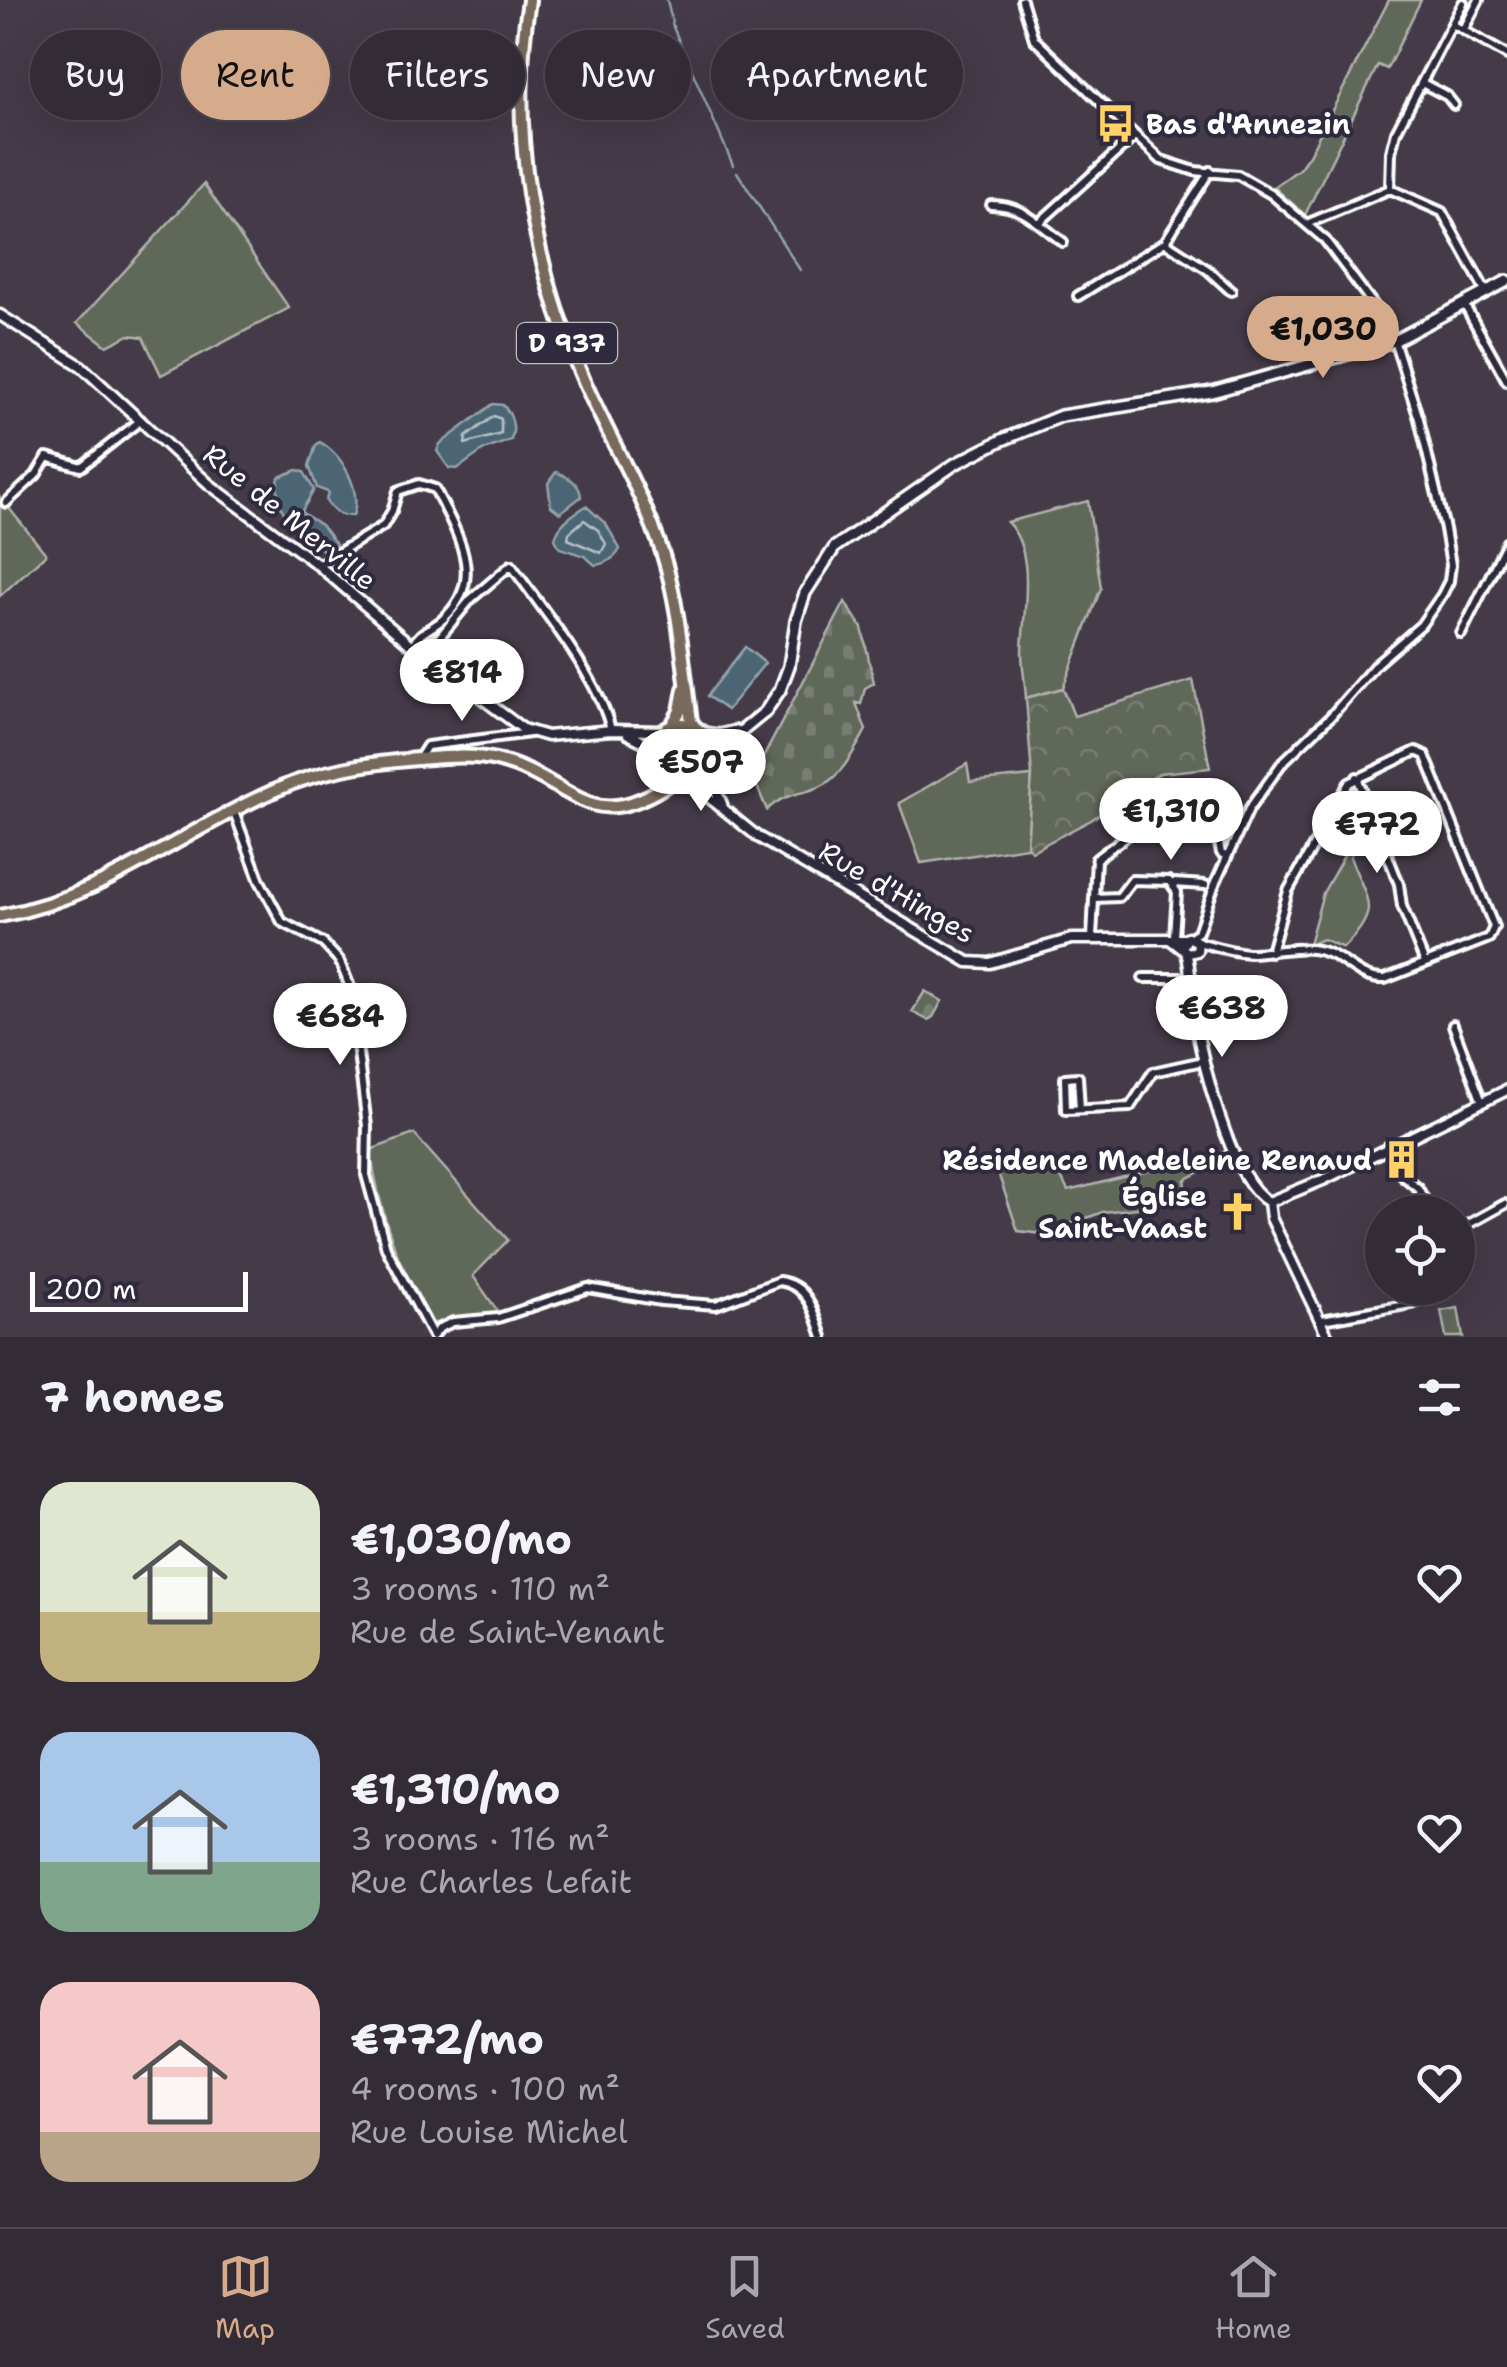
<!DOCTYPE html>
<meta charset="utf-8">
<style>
:root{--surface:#332c36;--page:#3e3842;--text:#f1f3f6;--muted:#a9a7ad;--line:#4e4851;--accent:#d6ab8b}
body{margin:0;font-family:"Shantell Sans",sans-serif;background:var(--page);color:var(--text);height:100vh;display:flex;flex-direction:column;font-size:38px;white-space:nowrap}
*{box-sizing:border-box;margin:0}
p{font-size:32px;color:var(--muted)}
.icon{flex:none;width:55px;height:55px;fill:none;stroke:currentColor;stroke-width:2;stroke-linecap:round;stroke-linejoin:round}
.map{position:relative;height:1337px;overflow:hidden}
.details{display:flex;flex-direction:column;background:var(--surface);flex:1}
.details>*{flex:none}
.banner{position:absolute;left:30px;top:30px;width:1000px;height:90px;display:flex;gap:20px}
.fabs{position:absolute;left:1365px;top:1195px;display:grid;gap:20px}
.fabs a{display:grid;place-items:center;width:110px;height:110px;border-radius:50%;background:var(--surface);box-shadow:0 10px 40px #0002,0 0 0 2px var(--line);font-size:50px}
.scale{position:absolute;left:30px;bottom:25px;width:218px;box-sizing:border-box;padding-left:10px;border:5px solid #fff;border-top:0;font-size:28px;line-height:35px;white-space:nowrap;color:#fff;-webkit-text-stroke:8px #2f2a3d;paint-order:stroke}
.price{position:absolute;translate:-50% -85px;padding:0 22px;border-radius:35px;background:#fff;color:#222;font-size:32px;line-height:65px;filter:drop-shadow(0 2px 5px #0008)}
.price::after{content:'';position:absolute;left:50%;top:60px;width:30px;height:22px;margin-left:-15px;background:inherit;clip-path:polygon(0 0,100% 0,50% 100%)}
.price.active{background:var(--accent);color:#111}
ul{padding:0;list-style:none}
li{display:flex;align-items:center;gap:30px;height:250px;padding:0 40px}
li span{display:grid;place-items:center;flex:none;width:280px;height:200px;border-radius:30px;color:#555}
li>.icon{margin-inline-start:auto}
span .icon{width:120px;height:120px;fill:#fffc;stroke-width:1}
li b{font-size:42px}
h2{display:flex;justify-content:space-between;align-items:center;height:120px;padding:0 40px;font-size:42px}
.pill{padding:0 35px;border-radius:45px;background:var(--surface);box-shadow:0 10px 40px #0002,0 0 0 2px var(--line);font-size:35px;line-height:90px}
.pill.active{background:var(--accent);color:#111}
.dock{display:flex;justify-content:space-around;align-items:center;height:140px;border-top:2px solid var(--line);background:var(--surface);font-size:28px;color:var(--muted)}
.dock a{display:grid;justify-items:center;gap:5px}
.dock .active{color:var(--accent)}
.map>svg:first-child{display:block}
</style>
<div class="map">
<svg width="1507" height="1337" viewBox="0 0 1507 1337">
<defs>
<pattern id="forest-crowns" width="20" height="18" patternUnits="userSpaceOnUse" patternTransform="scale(2.5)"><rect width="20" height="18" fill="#60675a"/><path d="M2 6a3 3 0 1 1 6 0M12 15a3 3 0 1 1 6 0" fill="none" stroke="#787e73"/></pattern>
<pattern id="cemetery-stones" width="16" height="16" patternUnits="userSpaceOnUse" patternTransform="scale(2.5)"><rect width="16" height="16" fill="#60675a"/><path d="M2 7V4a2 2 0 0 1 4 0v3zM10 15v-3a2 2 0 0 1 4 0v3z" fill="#787e73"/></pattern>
</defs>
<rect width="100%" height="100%" fill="#443a48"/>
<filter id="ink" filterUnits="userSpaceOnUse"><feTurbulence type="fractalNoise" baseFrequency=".01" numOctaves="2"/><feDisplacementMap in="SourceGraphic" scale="20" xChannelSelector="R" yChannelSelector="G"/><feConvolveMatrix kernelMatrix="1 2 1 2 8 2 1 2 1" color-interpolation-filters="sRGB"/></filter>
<g filter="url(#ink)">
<path fill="#60675a" stroke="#b0b3ac" stroke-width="2.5" d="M1389,0h32l-34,69 -9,-4 -73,150 -31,-28 25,-18 10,-14z
M204,184l85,124 -128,67 -18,-38 -14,-2 -22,11 -30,-23z
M0,497l46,57 -46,42z
M1088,501l13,87 -38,100 -37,10c-1,-16 -4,-32 -4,-47 1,-39 15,-99 -15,-129z
M661 752a21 21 0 1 1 42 0a21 21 0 1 1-42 0Z
M967,764l3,18 62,-6 -5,71 -106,16 -22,-60z
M1351,786h6l2,14 19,38 -9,-1 1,4 -15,6 -5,10c18,45 32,53 -7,91l-20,-9 -14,5 14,-51 41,-73 -16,-30z
M414,1134l94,106 -35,36 26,37 -71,11c-30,-60 -47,-107 -58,-174z
M1227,1151l3,5 -45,24 4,22 -86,10 -61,22 -24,-3 -20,-58 55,-12 15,30z
M1458,1308l5,29h-17l-5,-26z"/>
<path fill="url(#forest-crowns)" stroke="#b0b3ac" stroke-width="2.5" d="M1193,680l17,88 -50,5 -69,47 -59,31 -5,-4 5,-71 -6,-78 37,-10 11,28z"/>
<path fill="url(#cemetery-stones)" stroke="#b0b3ac" stroke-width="2.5" d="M845,602l17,26 12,55 -9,5 -4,16 -5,-1 10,27c-13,23 -27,53 -55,60 -18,5 -29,6 -44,20l-14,-33z
M925,991l17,10 -9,16 -5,3 -16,-8z"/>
<path fill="#4c6574" stroke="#94a3ac" stroke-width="2.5" d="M493,404l10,1c9,9 13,24 8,35l-27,10 -27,19 -8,-1 -12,-17 3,-7z
M320,442c23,13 42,48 33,74 -13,0 -19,-3 -27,-15l2,-9 -11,-4 -8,-22 7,-21z
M297,470l7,2 10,18 -13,22 20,13 15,19 -2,4 -9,4c-26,-21 -54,-38 -46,-75z
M556,472c13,5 24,11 25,25l-21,16 -9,-7 -3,-23z
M586,506l20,18 14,25c-4,9 -15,15 -25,16l-10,-9 -25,-8 -5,-9c3,-16 19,-25 31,-33z
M745,647l20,16 -38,47 -20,-14z"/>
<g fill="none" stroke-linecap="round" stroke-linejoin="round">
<path stroke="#b7c1c7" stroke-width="2.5" d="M494,416l7,3v15l-36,10 1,-7z
M584,520l14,10 8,14 -5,9 -33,-14 1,-6z"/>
<path stroke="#94a3ac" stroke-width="2.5" d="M667,0l6,27 60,138
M737,172l63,98"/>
<defs>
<path id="minor" d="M1022,0l12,39 127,121 34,11 43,4 33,19 54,46 59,79 12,27 23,73 26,110 6,36 -2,16 -7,14 -21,30 -44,38 -46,53 -49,47 -33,46 -34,75 -17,48 -7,5
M1452,24l11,-21
M1464,29l15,-29
M1422,83l25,13 7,9
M1390,189l1,-37 5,-20 56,-108 55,31
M991,205c33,0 48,20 72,37
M1041,221l94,-85
M1309,223l81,-34 52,23 44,80
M1165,242l43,28 23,21
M1078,296l87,-54 45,-71
M1464,304l43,77
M6,503l30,-28 11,-18 34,10 60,-47
M318,565l65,-39 9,-15 6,-20 21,-7 16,5c22,44 53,91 7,131 -12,10 -22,11 -30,26
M1461,634l46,-92
M425,655l46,-56 40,-34c32,45 88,113 100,165
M420,757l7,-11 103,-13
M1357,777l42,107 3,22 23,57
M234,812l26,69 22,41 41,21 16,17 11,27 17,139 -1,49 20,73 47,88
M1174,883l31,2
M1094,898l25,-1 13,-17 37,1 8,11 -3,45
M1092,938l4,-79 57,-43 46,-15c21,5 17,34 22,52l6,4
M1198,942c17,4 36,11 54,11 23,-1 48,-8 70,-2 24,6 37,30 63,28l104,-41 5,-11 -69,-172 -9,-4 -67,32 -61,108 -17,61
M1143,978h48
M1453,1025l29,77
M1080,1109l-2,-32 -13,1 1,32 64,-3 23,-35 50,-11
M1388,1146l14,29 16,13 13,24
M1458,1230l47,-26
M1322,1320l89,-16 32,-16
M433,1336l7,-8 13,-6 45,-4 90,-30 73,13 55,4 63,-24c30,4 36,32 44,56"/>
<path id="tertiary" d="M0,315l81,51 128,118 109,81 94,81 111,83 24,7 64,-6 52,1
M628,734l26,13
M706,767l16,37
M687,780l71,57 210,125 22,1 81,-24h114
M1171,940l17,13 9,-2 1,-9 -10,-5 -6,10
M1186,952c6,20 4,40 8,61 7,44 36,168 75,189
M1269,1202l56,-23 182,-89
M1269,1202l2,16 57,119"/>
<path id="secondary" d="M703,733l16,2 17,-4
M710,757l55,-45 15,-22 9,-24 7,-45 9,-28 30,-46 120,-83 47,-24 59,-24 151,-24 182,-51 113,-60"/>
<path id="primary" d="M529,0c-21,127 3,264 55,381 25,57 60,114 79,174 17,54 20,110 28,166l4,6
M654 752a28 28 0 1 1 56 0a28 28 0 1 1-56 0Z
M672,725l8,-14 4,-22
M0,916c109,-20 179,-84 276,-126 44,-20 93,-27 141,-31 26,-2 58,-5 83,2 74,19 89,80 174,19"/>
</defs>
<use href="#minor" stroke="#fff" stroke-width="14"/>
<use href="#tertiary" stroke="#fff" stroke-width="15"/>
<use href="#secondary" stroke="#fff" stroke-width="16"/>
<use href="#primary" stroke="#fff" stroke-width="18"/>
<use href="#minor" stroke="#2f2a3d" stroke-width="6"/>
<use href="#tertiary" stroke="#2f2a3d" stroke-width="8"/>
<use href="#secondary" stroke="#2f2a3d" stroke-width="9"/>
<use href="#primary" stroke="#77695c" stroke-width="10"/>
</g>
</g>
<defs>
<symbol id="bus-bare" viewBox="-9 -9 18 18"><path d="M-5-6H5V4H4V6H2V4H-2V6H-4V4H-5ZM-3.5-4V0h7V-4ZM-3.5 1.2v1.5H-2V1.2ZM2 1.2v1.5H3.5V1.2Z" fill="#ffd166" stroke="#2f2a3d" stroke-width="2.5" paint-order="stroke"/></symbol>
<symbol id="building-bare" viewBox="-9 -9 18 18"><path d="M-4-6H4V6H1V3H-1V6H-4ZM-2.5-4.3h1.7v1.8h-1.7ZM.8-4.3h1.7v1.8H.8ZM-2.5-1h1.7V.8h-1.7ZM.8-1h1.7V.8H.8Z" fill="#ffd166" stroke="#2f2a3d" stroke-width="2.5" paint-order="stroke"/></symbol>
<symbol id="church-bare" viewBox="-9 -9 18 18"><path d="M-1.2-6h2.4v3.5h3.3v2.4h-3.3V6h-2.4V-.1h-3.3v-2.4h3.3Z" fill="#ffd166" stroke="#2f2a3d" stroke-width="2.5" paint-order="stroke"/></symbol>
</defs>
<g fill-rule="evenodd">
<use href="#bus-bare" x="1088" y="96" width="55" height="55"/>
<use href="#building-bare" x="1374" y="1132" width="55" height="55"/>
<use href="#church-bare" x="1210" y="1184" width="55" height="55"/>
</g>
<g text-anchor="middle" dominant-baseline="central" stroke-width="8" stroke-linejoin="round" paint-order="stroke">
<rect fill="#2f2a3d" stroke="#c1bfc5" stroke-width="2.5" x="517" y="323" width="100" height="40" rx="8"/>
<g font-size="25" font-weight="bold" fill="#fff">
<text x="567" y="343">D 937</text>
</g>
<g font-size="28" font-weight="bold" fill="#fff" stroke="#2f2a3d" text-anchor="end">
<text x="1146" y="124" text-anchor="start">Bas d'Annezin</text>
<text x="1372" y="1160">Résidence Madeleine Renaud</text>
<text x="1207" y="1196">Église<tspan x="1207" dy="32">Saint-Vaast</tspan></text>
</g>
<g font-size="28" fill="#fff" stroke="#2f2a3d">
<text transform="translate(290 517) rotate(39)">Rue de Merville</text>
<text transform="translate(897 892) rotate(30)">Rue d'Hinges</text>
</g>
</g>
</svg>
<div class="fabs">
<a><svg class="icon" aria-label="locate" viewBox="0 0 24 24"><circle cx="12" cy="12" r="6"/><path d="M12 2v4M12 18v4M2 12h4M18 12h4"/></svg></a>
</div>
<div class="scale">200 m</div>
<b class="price active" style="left:1323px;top:381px">€1,030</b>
<b class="price" style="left:462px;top:724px">€814</b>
<b class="price" style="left:701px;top:814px">€507</b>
<b class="price" style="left:1171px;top:863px">€1,310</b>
<b class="price" style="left:1377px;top:876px">€772</b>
<b class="price" style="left:1222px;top:1060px">€638</b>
<b class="price" style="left:340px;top:1068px">€684</b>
<div class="banner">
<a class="pill">Buy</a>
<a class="pill active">Rent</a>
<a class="pill">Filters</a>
<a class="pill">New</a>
<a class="pill">Apartment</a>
</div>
</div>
<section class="details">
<h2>7 homes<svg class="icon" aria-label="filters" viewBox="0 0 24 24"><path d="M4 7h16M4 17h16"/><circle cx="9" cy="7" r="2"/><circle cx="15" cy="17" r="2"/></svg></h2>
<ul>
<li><span style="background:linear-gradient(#dfe7d0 65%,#c2b280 0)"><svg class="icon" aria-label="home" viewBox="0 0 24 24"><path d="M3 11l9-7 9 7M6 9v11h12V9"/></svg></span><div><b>€1,030/mo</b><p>3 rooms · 110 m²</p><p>Rue de Saint-Venant</p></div><svg class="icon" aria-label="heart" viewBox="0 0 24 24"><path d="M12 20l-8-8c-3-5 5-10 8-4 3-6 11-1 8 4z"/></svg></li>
<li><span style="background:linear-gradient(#a9c7e8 65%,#7fa58c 0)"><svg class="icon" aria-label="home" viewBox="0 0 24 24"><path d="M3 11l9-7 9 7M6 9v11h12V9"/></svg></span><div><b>€1,310/mo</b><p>3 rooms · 116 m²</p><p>Rue Charles Lefait</p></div><svg class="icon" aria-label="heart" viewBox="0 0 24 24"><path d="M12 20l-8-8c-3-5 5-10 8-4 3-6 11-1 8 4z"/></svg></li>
<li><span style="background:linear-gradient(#f6c9c9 75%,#b9a48a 0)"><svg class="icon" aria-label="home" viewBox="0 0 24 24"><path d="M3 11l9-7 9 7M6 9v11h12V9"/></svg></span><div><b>€772/mo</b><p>4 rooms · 100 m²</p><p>Rue Louise Michel</p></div><svg class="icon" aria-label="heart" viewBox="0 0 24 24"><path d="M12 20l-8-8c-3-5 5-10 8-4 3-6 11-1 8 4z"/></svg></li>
</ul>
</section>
<nav class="dock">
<a class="active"><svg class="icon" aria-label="map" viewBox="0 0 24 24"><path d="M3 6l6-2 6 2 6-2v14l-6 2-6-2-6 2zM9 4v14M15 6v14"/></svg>Map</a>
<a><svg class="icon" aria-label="saved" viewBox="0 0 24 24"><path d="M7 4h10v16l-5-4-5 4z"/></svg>Saved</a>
<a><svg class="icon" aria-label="home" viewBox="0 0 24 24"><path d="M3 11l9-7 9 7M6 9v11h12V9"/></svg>Home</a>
</nav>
